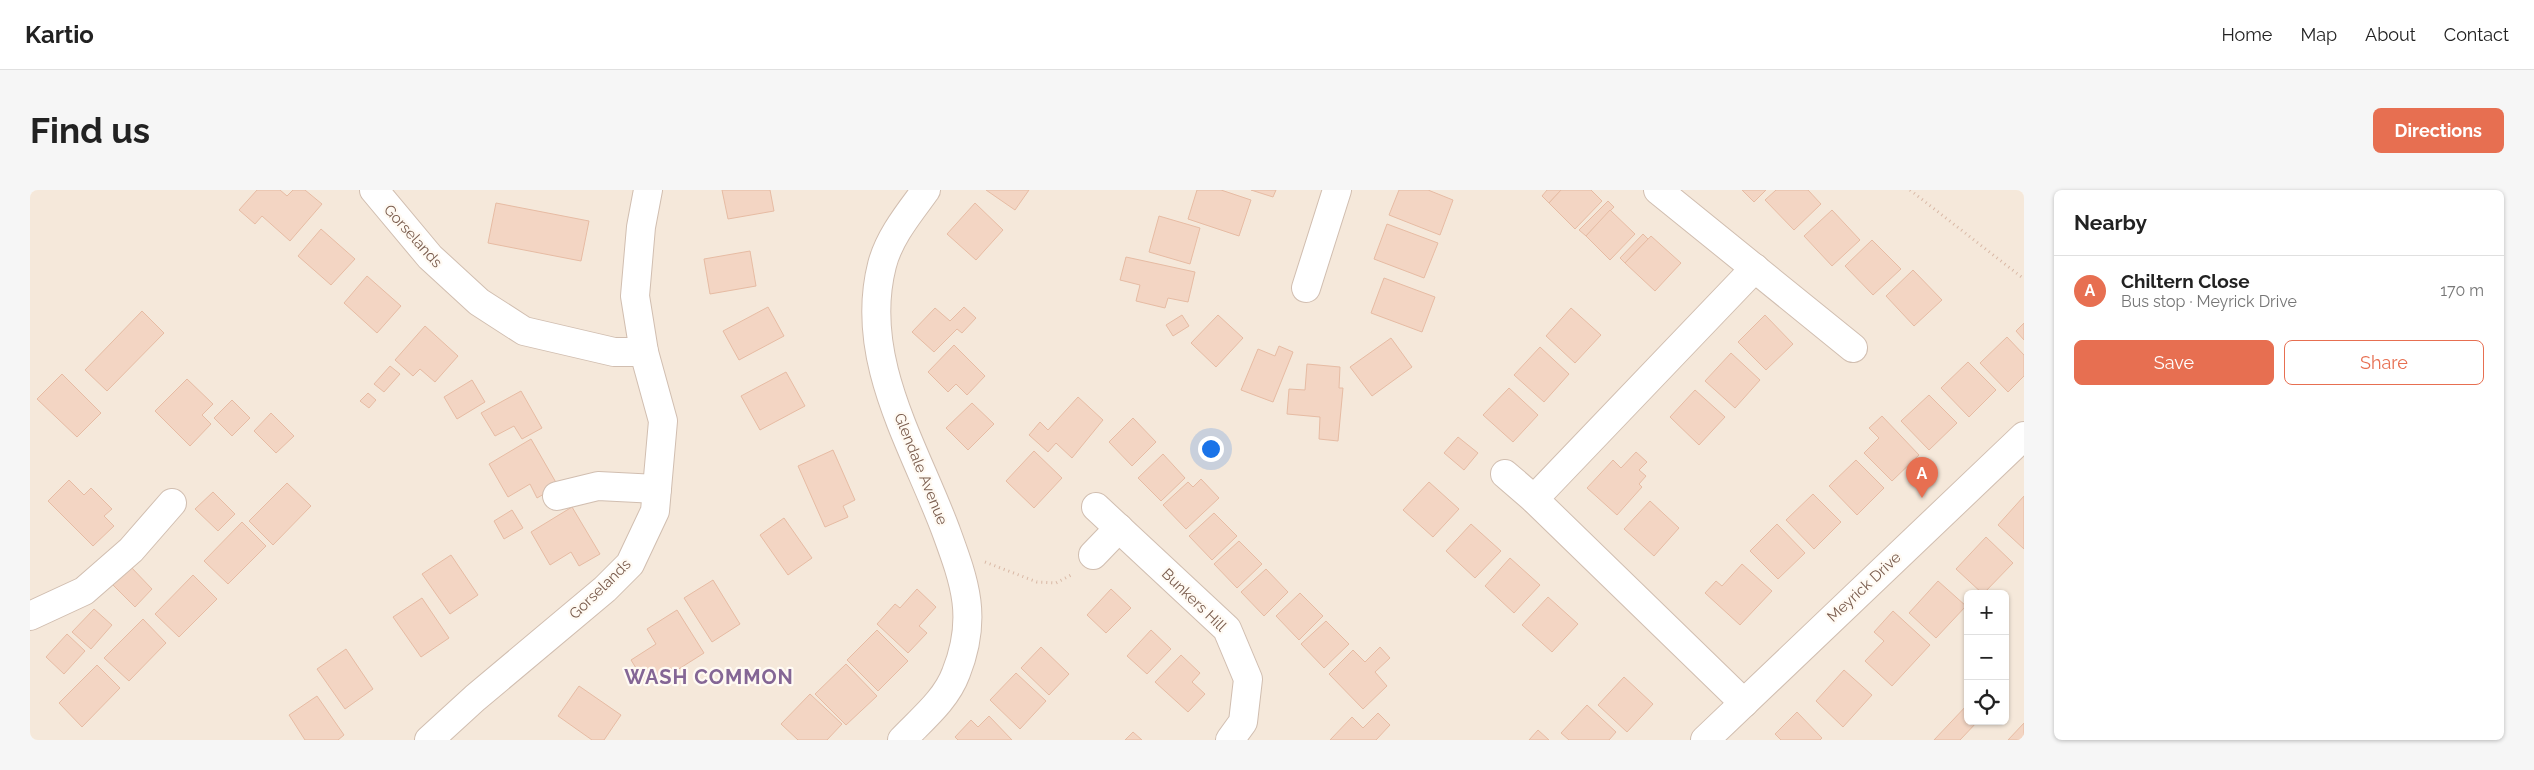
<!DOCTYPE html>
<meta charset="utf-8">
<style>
body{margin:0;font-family:Raleway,sans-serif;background:#f6f6f6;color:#222}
.controls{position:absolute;right:15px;bottom:15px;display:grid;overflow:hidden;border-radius:8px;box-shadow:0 1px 4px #0004}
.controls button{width:45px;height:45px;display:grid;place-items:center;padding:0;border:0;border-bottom:1px solid #e0e0e0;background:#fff;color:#222;font:25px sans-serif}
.you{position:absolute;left:1180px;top:258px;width:18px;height:18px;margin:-12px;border:4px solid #fff;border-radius:50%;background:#1a73e8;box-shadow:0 0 0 8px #1a73e833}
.badge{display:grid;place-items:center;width:32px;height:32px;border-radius:50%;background:#e76f51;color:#fff;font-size:16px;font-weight:700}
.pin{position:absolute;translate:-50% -41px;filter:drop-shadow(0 1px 2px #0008)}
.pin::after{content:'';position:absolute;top:26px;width:18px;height:15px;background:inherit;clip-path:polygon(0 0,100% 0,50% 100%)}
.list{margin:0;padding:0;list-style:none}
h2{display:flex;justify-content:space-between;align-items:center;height:65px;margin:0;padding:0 20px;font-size:21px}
h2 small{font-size:16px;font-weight:400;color:#767676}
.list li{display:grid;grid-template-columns:32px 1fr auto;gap:15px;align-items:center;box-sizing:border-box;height:70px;padding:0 20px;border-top:1px solid #e0e0e0}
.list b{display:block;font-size:19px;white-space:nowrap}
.list p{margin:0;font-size:16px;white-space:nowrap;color:#767676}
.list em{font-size:16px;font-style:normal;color:#767676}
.actions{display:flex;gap:10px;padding:15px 20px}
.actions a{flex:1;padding:11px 0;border:1px solid #e76f51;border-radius:8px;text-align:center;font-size:18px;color:#e76f51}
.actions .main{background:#e76f51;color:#fff}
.icon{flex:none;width:28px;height:28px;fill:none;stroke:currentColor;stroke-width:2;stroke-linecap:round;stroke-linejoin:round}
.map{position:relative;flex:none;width:1994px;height:550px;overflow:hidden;border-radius:8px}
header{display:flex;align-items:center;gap:30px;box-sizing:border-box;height:70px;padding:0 25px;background:#fff;border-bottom:1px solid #e0e0e0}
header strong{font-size:24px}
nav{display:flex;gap:28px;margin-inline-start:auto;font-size:18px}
.intro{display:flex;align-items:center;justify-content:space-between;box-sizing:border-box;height:120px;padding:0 30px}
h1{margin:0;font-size:35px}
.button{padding:12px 22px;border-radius:8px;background:#e76f51;color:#fff;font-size:18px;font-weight:700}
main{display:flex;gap:30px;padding:0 30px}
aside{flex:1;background:#fff;border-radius:8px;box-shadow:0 1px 4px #0004}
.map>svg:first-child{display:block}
</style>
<header>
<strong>Kartio</strong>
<nav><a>Home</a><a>Map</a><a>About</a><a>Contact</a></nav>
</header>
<div class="intro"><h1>Find us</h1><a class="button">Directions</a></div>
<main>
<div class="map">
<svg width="1994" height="550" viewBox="0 0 1994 550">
<rect width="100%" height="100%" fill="#fdf6ec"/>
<path fill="#f5e8da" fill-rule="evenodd" d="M0,0H1994V550H0ZM1938,404H1975V531H1938Z"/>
<g fill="#f3d5c3" stroke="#e6bba3">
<polygon points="227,0 250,0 257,6 263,0 275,0 292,14 260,51 232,26 225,34 209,20"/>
<polygon points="692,0 740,0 744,21 698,29"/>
<polygon points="956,0 999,0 985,20"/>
<polygon points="1167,0 1191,0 1221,10 1209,46 1158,29"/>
<polygon points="1221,0 1246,0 1243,7"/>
<polygon points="1369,0 1398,0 1423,10 1410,45 1359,25"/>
<polygon points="1517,0 1531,0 1519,13 1512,6"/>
<polygon points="1531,0 1561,0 1572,11 1545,39 1519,13"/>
<polygon points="1712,0 1736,0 1724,12"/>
<polygon points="1746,0 1778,0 1791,14 1764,40 1735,10"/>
<polygon points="1578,11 1584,17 1556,46 1549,40"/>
<polygon points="466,13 559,31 551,71 458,53"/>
<polygon points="945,13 973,40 946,70 917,44"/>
<polygon points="1580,20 1605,44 1580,70 1556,46"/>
<polygon points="1802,20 1830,50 1802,76 1774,46"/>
<polygon points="1129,26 1170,38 1160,74 1119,62"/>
<polygon points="1357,34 1408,53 1394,88 1344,69"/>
<polygon points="291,39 325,69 301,95 268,66"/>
<polygon points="1613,44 1618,49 1595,73 1590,68"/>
<polygon points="1621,46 1651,73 1625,101 1595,73"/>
<polygon points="1842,50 1871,79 1843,105 1815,76"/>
<polygon points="720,61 726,96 680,104 674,69"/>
<polygon points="1096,67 1165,82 1158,112 1138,108 1135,118 1106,111 1110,95 1090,90"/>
<polygon points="1883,80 1912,110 1884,136 1856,106"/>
<polygon points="337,86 371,116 347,143 314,113"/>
<polygon points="1354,88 1405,107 1392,142 1341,123"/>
<polygon points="738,117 754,146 709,170 693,141"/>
<polygon points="934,117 946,128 932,143 927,139 904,162 882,142 905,118 920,131"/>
<polygon points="1541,118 1571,145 1545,173 1516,146"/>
<polygon points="112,121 134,143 77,201 55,180"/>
<polygon points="1152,125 1159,136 1143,146 1136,135"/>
<polygon points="1188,125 1213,148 1186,177 1161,153"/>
<polygon points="1735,125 1763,154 1736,180 1708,152"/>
<polygon points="1994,133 1994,150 1986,141"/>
<polygon points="395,136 428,166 405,192 390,179 383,186 365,170"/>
<polygon points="1977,147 1994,165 1994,186 1978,202 1950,173"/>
<polygon points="1361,148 1382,177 1342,206 1320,177"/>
<polygon points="924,155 955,186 937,205 926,194 918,202 898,182"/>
<polygon points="1249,156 1263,162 1243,212 1211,200 1228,159 1245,166"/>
<polygon points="1510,157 1539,184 1514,212 1484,185"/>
<polygon points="1701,163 1730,190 1705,218 1675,191"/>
<polygon points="1938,172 1966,200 1939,227 1911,198"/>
<polygon points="1277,174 1310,177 1309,198 1313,198 1308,251 1289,249 1290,227 1257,224 1259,199 1275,200"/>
<polygon points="360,176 370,184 354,202 344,194"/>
<polygon points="756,182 775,216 730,240 711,206"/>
<polygon points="32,184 71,223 47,247 7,209"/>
<polygon points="157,189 183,214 172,225 181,234 160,256 125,221"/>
<polygon points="442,190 455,212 427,229 414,207"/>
<polygon points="1479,198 1508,225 1483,252 1453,225"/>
<polygon points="1665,200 1695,227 1669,255 1640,227"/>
<polygon points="491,201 512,238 492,249 484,236 465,246 451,223"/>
<polygon points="338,203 346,210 339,218 330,211"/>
<polygon points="1899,205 1927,233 1899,260 1871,231"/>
<polygon points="1048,207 1073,230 1042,268 1026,253 1018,262 999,245 1010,232 1018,240"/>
<polygon points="202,210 220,228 202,246 184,228"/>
<polygon points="942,213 964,234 938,260 916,238"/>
<polygon points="241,223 264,246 246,263 224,241"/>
<polygon points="1852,226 1889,265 1862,291 1834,263 1849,248 1839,238"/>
<polygon points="1103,228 1126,252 1102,276 1079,252"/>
<polygon points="1428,247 1448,263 1434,280 1414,263"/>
<polygon points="501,249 528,296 507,308 500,294 478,307 459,274"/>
<polygon points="803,260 825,310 813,316 818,327 795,337 768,276"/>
<polygon points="1004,261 1032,288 1004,318 976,291"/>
<polygon points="1606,262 1617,272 1609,280 1616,286 1609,294 1612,297 1587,325 1557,298 1583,270 1591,278"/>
<polygon points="1133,264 1155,288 1131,311 1108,288"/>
<polygon points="1826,270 1854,298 1827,325 1799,296"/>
<polygon points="1171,289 1189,308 1156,339 1133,315 1158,292 1163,297"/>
<polygon points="39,290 54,305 61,298 82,319 74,326 84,336 63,356 18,311"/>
<polygon points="1399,292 1429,319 1403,347 1373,320"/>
<polygon points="257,293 281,316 243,355 219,331"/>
<polygon points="183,302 205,324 188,341 165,319"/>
<polygon points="1783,304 1811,332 1784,359 1756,330"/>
<polygon points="1994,306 1994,359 1968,335"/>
<polygon points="1620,311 1649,338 1624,366 1594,339"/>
<polygon points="542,317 570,364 549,376 541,362 520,375 501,342"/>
<polygon points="482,320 493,338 474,349 464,331"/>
<polygon points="1184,323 1207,346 1182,370 1159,346"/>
<polygon points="754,328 782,368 758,385 730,345"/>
<polygon points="212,332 236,356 198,394 174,371"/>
<polygon points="1441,334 1471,361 1445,388 1416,361"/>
<polygon points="1747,334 1775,363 1748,389 1720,361"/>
<polygon points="1956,347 1983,373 1953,404 1926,379"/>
<polygon points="1209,351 1232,374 1207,398 1184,374"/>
<polygon points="421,365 448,405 420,424 392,384"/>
<polygon points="1480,368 1510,395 1484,423 1455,396"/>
<polygon points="1712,374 1742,401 1710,435 1675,403 1686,391 1692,396"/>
<polygon points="100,376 122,399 105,417 82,394"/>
<polygon points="1236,379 1258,402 1234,426 1211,402"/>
<polygon points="163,385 187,409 149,447 125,424"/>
<polygon points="683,390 710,434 682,452 654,408"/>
<polygon points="1908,391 1936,416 1906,448 1879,423"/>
<polygon points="887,399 906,417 889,436 897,443 878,463 847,434 865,414 870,418"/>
<polygon points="1081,399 1101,418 1076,443 1057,425"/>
<polygon points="1270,403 1293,426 1269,450 1246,426"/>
<polygon points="1518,407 1548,434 1522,462 1492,435"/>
<polygon points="392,408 419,448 391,467 363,427"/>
<polygon points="64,419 82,435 61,459 42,442"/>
<polygon points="647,420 674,463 644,482 641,478 616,494 601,470 626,454 617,439"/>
<polygon points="1863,421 1900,455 1862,496 1835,471 1854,451 1844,442"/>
<polygon points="113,429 136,453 99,491 74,468"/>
<polygon points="1296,431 1319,454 1294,478 1271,454"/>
<polygon points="847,440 878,471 848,501 817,470"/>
<polygon points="1121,440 1141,459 1117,484 1097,466"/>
<polygon points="37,444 55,461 34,484 16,467"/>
<polygon points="1011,457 1039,484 1019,505 991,478"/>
<polygon points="1350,457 1360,468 1345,482 1357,496 1333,519 1299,484 1323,460 1335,472"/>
<polygon points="316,459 343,499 315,519 287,479"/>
<polygon points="1151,465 1170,483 1162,492 1175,504 1158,522 1125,492"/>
<polygon points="816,474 847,506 816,535 785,504"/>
<polygon points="67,475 90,498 52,537 29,513"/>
<polygon points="1814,480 1842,505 1813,537 1786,511"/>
<polygon points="986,483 1016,511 990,539 960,510"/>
<polygon points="1594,487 1623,514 1597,542 1568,515"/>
<polygon points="549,496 591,525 574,550 562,550 528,526"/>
<polygon points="780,504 812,534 797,550 768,550 751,534"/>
<polygon points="287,506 314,545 308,550 275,550 259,525"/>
<polygon points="1938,514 1938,531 1948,531 1930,550 1904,550"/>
<polygon points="1557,515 1586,542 1579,550 1539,550 1531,543"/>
<polygon points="1767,522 1792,548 1790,550 1751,550 1745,544"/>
<polygon points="1348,523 1360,535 1346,550 1300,550 1322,527 1333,538"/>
<polygon points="959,526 982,550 928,550 925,547 941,530 948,537"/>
<polygon points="1994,533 1994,550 1978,550"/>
<polygon points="1508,540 1519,550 1499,550"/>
<polygon points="1103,542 1112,550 1095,550"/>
</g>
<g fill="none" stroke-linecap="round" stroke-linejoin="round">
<defs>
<g id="minor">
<polyline points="344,0 400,67 449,112 494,141 584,162 614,162"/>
<polyline points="1628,0 1823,158"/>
<polyline points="1276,98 1307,0"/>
<polyline points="1475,284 1504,309 1714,513"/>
<polyline points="527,306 568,296 627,299"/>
<polyline points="1504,309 1725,78"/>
<polyline points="1066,317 1197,439 1218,489 1213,532 1200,550"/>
<polyline points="1063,365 1089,338"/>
<polyline points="0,426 54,401 101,360 142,313"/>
<polyline points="399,550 445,508 575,399 600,374 625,321 633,231 614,162 605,106 611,37 618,0"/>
<path d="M872,550C892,529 916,510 926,483C948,428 935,393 916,341C884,255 828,169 852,75C859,47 880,22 896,0"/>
<polyline points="1675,550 1994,246"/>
</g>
</defs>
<use href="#minor" stroke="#d1beb0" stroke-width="30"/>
<g stroke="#d9b8a5" stroke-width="3" stroke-dasharray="1 4" stroke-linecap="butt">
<polyline points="1880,0 1994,89"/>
<polyline points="955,372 1007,392 1026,393 1043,384"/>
</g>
<use href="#minor" stroke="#fff" stroke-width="28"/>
</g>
<g text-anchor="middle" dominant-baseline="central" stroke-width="4.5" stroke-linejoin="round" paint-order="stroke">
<g font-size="15" fill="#7a5c4d" stroke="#fffaf3">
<text transform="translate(383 46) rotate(48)">Gorselands</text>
<text transform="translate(891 279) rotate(68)">Glendale Avenue</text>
<text transform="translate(1834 397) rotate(-43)">Meyrick Drive</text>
<text transform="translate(570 399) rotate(-44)">Gorselands</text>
<text transform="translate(1164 410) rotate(44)">Bunkers Hill</text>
</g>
<g font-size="20" font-weight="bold" letter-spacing="1" fill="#846695" stroke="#fffaf3">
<text x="679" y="487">WASH COMMON</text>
</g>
</g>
</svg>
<div class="controls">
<button>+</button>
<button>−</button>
<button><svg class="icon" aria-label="locate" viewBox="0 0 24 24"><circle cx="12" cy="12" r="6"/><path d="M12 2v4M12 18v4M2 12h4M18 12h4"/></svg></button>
</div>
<div class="you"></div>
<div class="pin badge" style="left:1892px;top:308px">A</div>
</div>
<aside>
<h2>Nearby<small></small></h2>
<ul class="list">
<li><span class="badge">A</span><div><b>Chiltern Close</b><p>Bus stop · Meyrick Drive</p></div><em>170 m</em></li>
</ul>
<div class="actions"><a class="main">Save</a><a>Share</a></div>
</aside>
</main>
